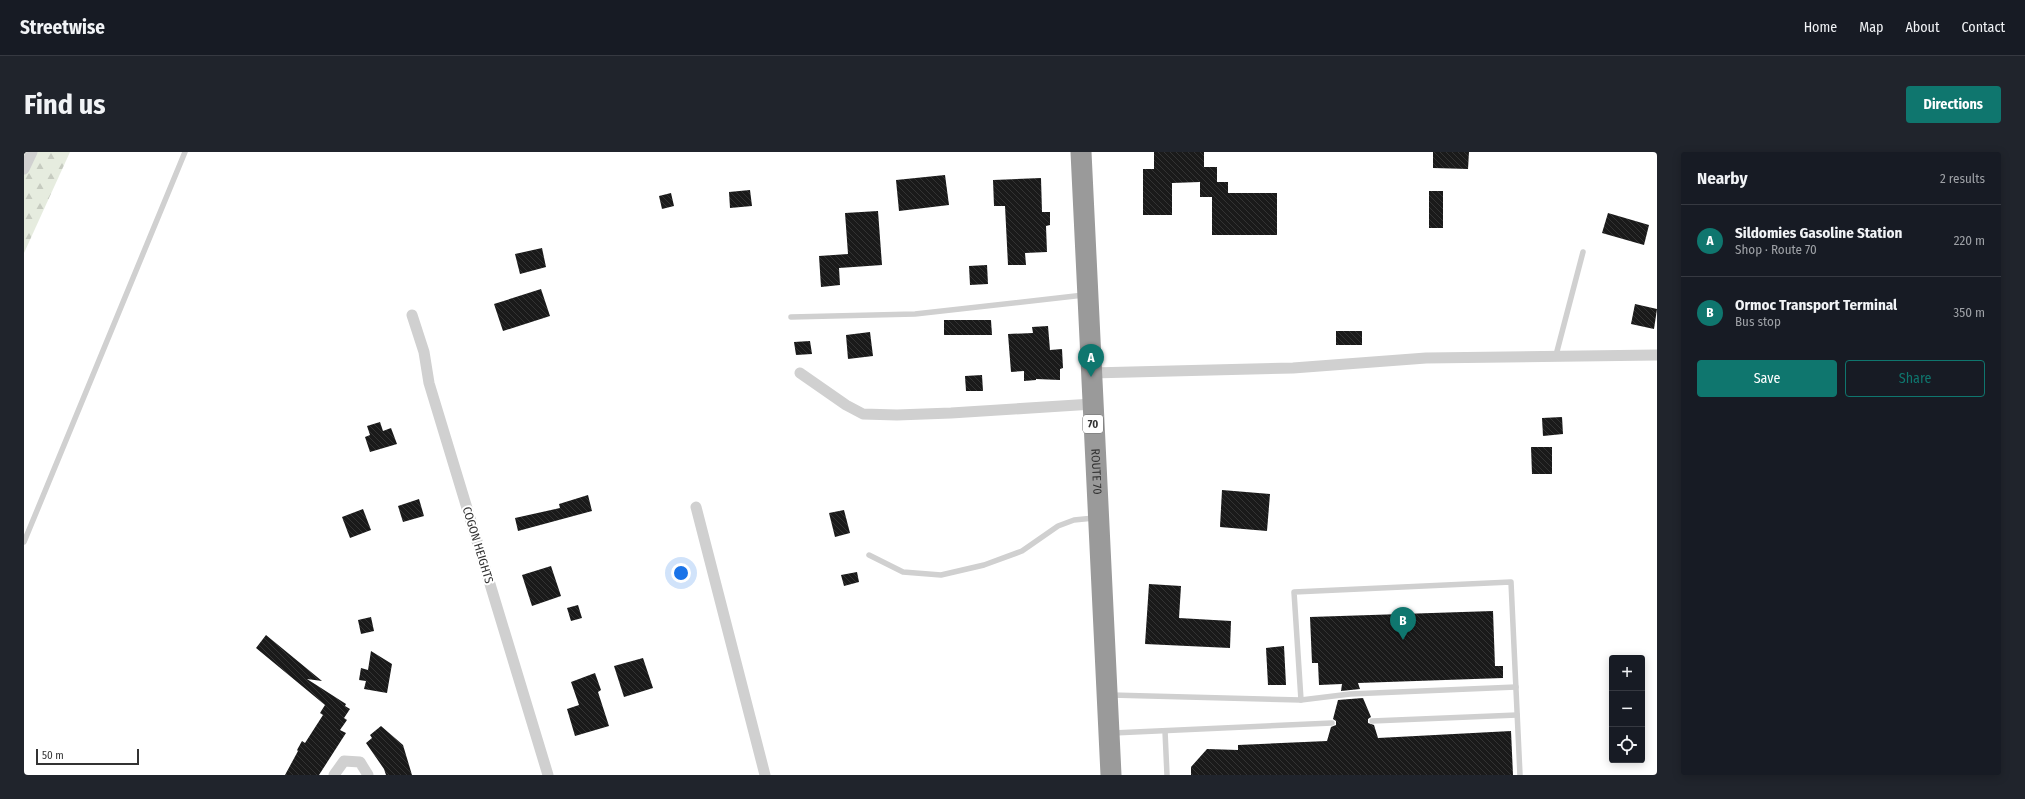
<!DOCTYPE html>
<meta charset="utf-8">
<style>
body{margin:0;font-family:"Fira Sans Condensed",sans-serif;background:#20242c;color:#f1f3f6}
.controls{position:absolute;right:12px;bottom:12px;display:grid;overflow:hidden;border-radius:4px;box-shadow:0 2px 10px #0003}
.controls button{width:36px;height:36px;display:grid;place-items:center;padding:0;border:0;border-bottom:1px solid #363941;background:#171b24;color:#f1f3f6;font:20px sans-serif}
.scale{position:absolute;left:12px;bottom:10px;width:103px;box-sizing:border-box;padding-left:4px;border:2px solid #333;border-top:0;font-size:11px;line-height:14px;white-space:nowrap;color:#333;-webkit-text-stroke:3px #fff;paint-order:stroke}
.you{position:absolute;left:657px;top:421px;width:14px;height:14px;margin:-10px;border:3px solid #fff;border-radius:50%;background:#1a73e8;box-shadow:0 0 0 6px #1a73e833}
.badge{display:grid;place-items:center;width:26px;height:26px;border-radius:50%;background:#0f766e;color:#fff;font-size:13px;font-weight:700}
.pin{position:absolute;translate:-50% -33px;filter:drop-shadow(0 1px 2px #0008)}
.pin::after{content:'';position:absolute;top:21px;width:14px;height:12px;background:inherit;clip-path:polygon(0 0,100% 0,50% 100%)}
.list{margin:0;padding:0;list-style:none}
h2{display:flex;justify-content:space-between;align-items:center;height:52px;margin:0;padding:0 16px;font-size:17px}
h2 small{font-size:13px;font-weight:400;color:#9ea1a6}
.list li{display:grid;grid-template-columns:26px 1fr auto;gap:12px;align-items:center;box-sizing:border-box;height:72px;padding:0 16px;border-top:1px solid #363941}
.list b{display:block;font-size:15px;white-space:nowrap}
.list p{margin:0;font-size:13px;white-space:nowrap;color:#9ea1a6}
.list em{font-size:13px;font-style:normal;color:#9ea1a6}
.actions{display:flex;gap:8px;padding:12px 16px}
.actions a{flex:1;padding:9px 0;border:1px solid #0f766e;border-radius:4px;text-align:center;font-size:14px;color:#0f766e}
.actions .main{background:#0f766e;color:#fff}
.icon{flex:none;width:22px;height:22px;fill:none;stroke:currentColor;stroke-width:2;stroke-linecap:round;stroke-linejoin:round}
.map{position:relative;flex:none;width:1633px;height:623px;overflow:hidden;border-radius:4px}
header{display:flex;align-items:center;gap:24px;box-sizing:border-box;height:56px;padding:0 20px;background:#171b24;border-bottom:1px solid #363941}
header strong{font-size:19px}
nav{display:flex;gap:22px;margin-inline-start:auto;font-size:14px}
.intro{display:flex;align-items:center;justify-content:space-between;box-sizing:border-box;height:96px;padding:0 24px}
h1{margin:0;font-size:28px}
.button{padding:10px 18px;border-radius:4px;background:#0f766e;color:#fff;font-size:14px;font-weight:700}
main{display:flex;gap:24px;padding:0 24px}
aside{flex:1;background:#171b24;border-radius:4px;box-shadow:0 2px 10px #0003}
.map>svg:first-child{display:block}
</style>
<header>
<strong>Streetwise</strong>
<nav><a>Home</a><a>Map</a><a>About</a><a>Contact</a></nav>
</header>
<div class="intro"><h1>Find us</h1><a class="button">Directions</a></div>
<main>
<div class="map">
<svg width="1633" height="623" viewBox="0 0 1633 623">
<defs>
<pattern id="forest-firs" width="22" height="20" patternUnits="userSpaceOnUse"><rect width="22" height="20" fill="#e6ecdf"/><path d="M5 1l3.5 6h-7zM16 11l3.5 6h-7z" fill="#c6cbc0"/></pattern>
<pattern id="building-back-hatch" width="6" height="6" patternUnits="userSpaceOnUse"><rect width="6" height="6" fill="#1a1a1a"/><path d="M-1 5l2 2M0 0l6 6M5-1l2 2" fill="none" stroke="#333"/></pattern>
</defs>
<rect width="100%" height="100%" fill="#fff"/>
<polygon fill="url(#forest-firs)" points="0,0 46,0 0,101"/>
<g fill="url(#building-back-hatch)">
<polygon points="1130,0 1180,0 1180,15 1193,15 1193,30 1204,30 1204,41 1253,41 1253,83 1188,83 1188,45 1176,45 1176,30 1148,31 1148,63 1119,63 1119,17 1130,17"/>
<polygon points="1409,0 1445,0 1444,17 1409,16"/>
<polygon points="921,23 925,53 875,59 872,28"/>
<polygon points="1017,26 1018,60 1026,60 1026,73 1022,74 1023,100 1001,101 1002,113 984,113 981,54 970,54 969,28"/>
<polygon points="726,38 728,54 706,56 705,40"/>
<rect x="1405" y="39" width="14" height="37"/>
<polygon points="647,41 650,54 638,57 635,44"/>
<polygon points="854,59 858,113 815,116 816,133 797,135 795,104 824,102 821,61"/>
<polygon points="1584,61 1625,73 1620,93 1578,81"/>
<polygon points="518,96 522,115 496,122 491,102"/>
<polygon points="963,113 964,132 946,133 945,114"/>
<polygon points="517,137 526,164 479,179 470,152"/>
<polygon points="1611,152 1633,157 1630,177 1607,172"/>
<polygon points="920,168 967,168 968,183 920,183"/>
<polygon points="1024,174 1026,198 1038,197 1039,216 1036,217 1036,228 1012,227 1012,228 1000,229 1000,219 987,220 984,182 1009,181 1008,175"/>
<rect x="1312" y="179" width="26" height="14"/>
<polygon points="846,180 849,204 824,207 822,183"/>
<polygon points="786,189 788,202 772,203 770,190"/>
<polygon points="958,223 959,239 942,239 941,224"/>
<polygon points="1538,265 1539,282 1519,284 1518,266"/>
<polygon points="356,270 359,279 367,276 373,292 346,300 341,285 346,283 343,274"/>
<polygon points="1507,295 1528,295 1528,322 1508,322"/>
<polygon points="1198,338 1246,342 1243,379 1196,375"/>
<polygon points="564,343 568,359 494,379 491,366 536,356 535,352"/>
<polygon points="395,347 400,364 379,370 374,354"/>
<polygon points="339,357 347,378 326,386 318,365"/>
<polygon points="820,358 826,381 811,385 805,361"/>
<polygon points="527,414 537,444 508,454 498,423"/>
<polygon points="833,420 835,430 820,434 817,423"/>
<polygon points="1125,432 1157,434 1155,466 1207,469 1206,496 1121,492"/>
<polygon points="554,453 558,466 547,469 543,456"/>
<polygon points="1469,459 1471,514 1479,514 1479,526 1334,531 1336,537 1317,539 1318,532 1295,533 1294,511 1288,511 1286,465"/>
<polygon points="347,465 350,479 337,482 334,468"/>
<polygon points="242,483 298,529 283,527 322,552 321,554 326,557 320,566 323,568 316,578 322,581 295,623 261,623 274,599 273,598 278,589 281,591 299,563 296,561 301,553 232,496"/>
<polygon points="1260,494 1262,533 1244,533 1242,496"/>
<polygon points="347,499 368,512 363,541 340,537 342,529 335,528 337,516 344,518"/>
<polygon points="619,506 629,536 600,545 590,514"/>
<polygon points="571,521 577,538 574,540 585,574 551,584 543,557 555,553 547,530"/>
<polygon points="1339,546 1347,565 1344,567 1344,571 1350,573 1354,586 1487,579 1489,623 1167,623 1167,615 1183,597 1214,598 1214,593 1303,589 1307,575 1312,573 1312,569 1309,567 1314,548"/>
<polygon points="357,574 379,593 388,623 362,623 360,617 342,591 348,586 346,583"/>
</g>
<g fill="none" stroke-linecap="round" stroke-linejoin="round">
<g stroke="#d0d0d0" stroke-width="5.5">
<polyline points="767,165 891,162 1060,143"/>
<polyline points="1532,203 1559,100"/>
<polyline points="0,390 161,0"/>
<polyline points="845,403 879,420 917,423 960,413 998,399 1034,374 1050,368 1070,366"/>
<polyline points="1087,543 1277,548 1326,542 1492,535"/>
<polyline points="1277,548 1270,440 1487,430 1496,623"/>
<polyline points="1348,569 1493,563"/>
<polyline points="1141,579 1143,623"/>
<polyline points="1089,581 1308,571"/>
</g>
<g stroke="#d0d0d0" stroke-width="11">
<polyline points="0,17 8,0"/>
<polyline points="388,163 400,200 405,231 524,623"/>
<polyline points="776,221 822,253 839,262 873,263 927,261 1069,252"/>
<polyline points="1067,221 1269,216 1402,206 1633,203"/>
<polyline points="672,355 741,623"/>
<polyline points="310,623 320,609 336,610 344,623"/>
</g>
<path stroke="#9a9a9a" stroke-width="21" id="s1" d="M1057,0L1087,623"/>
</g>
<g text-anchor="middle" dominant-baseline="central" stroke-width="4" stroke-linejoin="round" paint-order="stroke">
<rect fill="#fff" stroke="#707070" stroke-width="1" x="1059" y="263" width="20" height="18" rx="3"/>
<g font-size="11" font-weight="bold" fill="#333">
<text x="1069" y="272">70</text>
</g>
<g font-size="12" fill="#333" stroke="#fff">
<text stroke="none"><textPath href="#s1" startOffset="320">ROUTE 70</textPath></text>
<text transform="translate(454 393) rotate(73)">COGON HEIGHTS</text>
</g>
</g>
</svg>
<div class="controls">
<button>+</button>
<button>−</button>
<button><svg class="icon" aria-label="locate" viewBox="0 0 24 24"><circle cx="12" cy="12" r="6"/><path d="M12 2v4M12 18v4M2 12h4M18 12h4"/></svg></button>
</div>
<div class="scale">50 m</div>
<div class="you"></div>
<div class="pin badge" style="left:1067px;top:225px">A</div>
<div class="pin badge" style="left:1379px;top:488px">B</div>
</div>
<aside>
<h2>Nearby<small>2 results</small></h2>
<ul class="list">
<li><span class="badge">A</span><div><b>Sildomies Gasoline Station</b><p>Shop · Route 70</p></div><em>220 m</em></li>
<li><span class="badge">B</span><div><b>Ormoc Transport Terminal</b><p>Bus stop</p></div><em>350 m</em></li>
</ul>
<div class="actions"><a class="main">Save</a><a>Share</a></div>
</aside>
</main>
